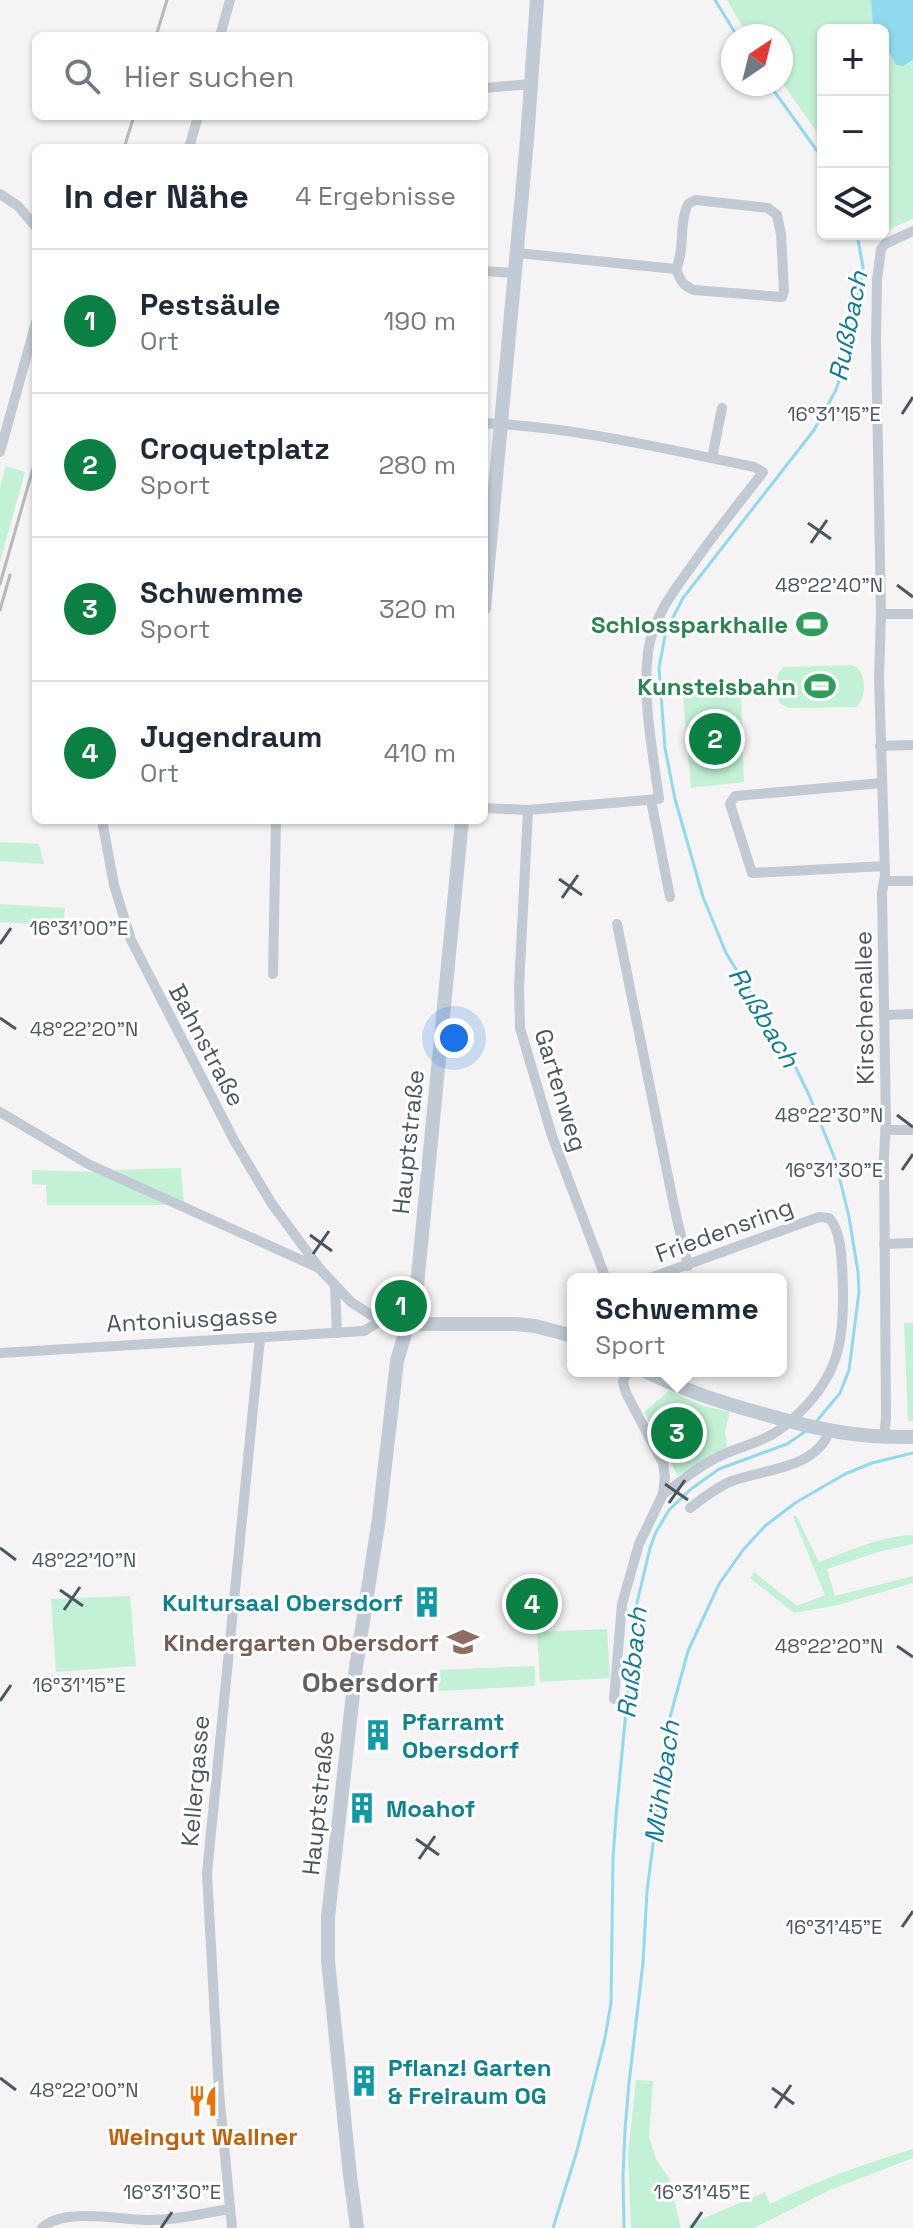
<!DOCTYPE html>
<html lang="de">
<meta charset="utf-8">
<style>
body{margin:0;font-family:"Space Grotesk",sans-serif;background:#f6f6f7;color:#1f2937}
.controls{position:absolute;right:24px;top:24px;display:grid;overflow:hidden;border-radius:12px;box-shadow:0 2px 6px #0004}
.controls button{width:72px;height:72px;display:grid;place-items:center;padding:0;border:0;border-bottom:2px solid #e0e1e3;background:#fff;color:#1f2937;font:40px sans-serif}
.compass{position:absolute;left:721px;top:24px;width:72px;height:72px;border-radius:50%;background:#fff;box-shadow:0 2px 6px #0004;rotate:35deg}
.you{position:absolute;left:454px;top:1038px;width:28px;height:28px;margin:-20px;border:6px solid #fff;border-radius:50%;background:#1a73e8;box-shadow:0 0 0 12px #1a73e833}
.badge{display:grid;place-items:center;width:52px;height:52px;border-radius:50%;background:#0b8043;color:#fff;font-size:26px;font-weight:700}
.pin{position:absolute;translate:-50% -50%;border:4px solid #fff;box-shadow:0 2px 8px #0006}
.popup{position:absolute;left:567px;top:1273px;width:220px;height:104px;box-sizing:border-box;display:grid;place-content:center;border-radius:12px;background:#fff;filter:drop-shadow(0 2px 6px #0005);font-size:26px;white-space:nowrap;color:#747a83}
.popup b{font-size:30px;color:#1f2937}
.popup::after{content:'';position:absolute;left:50%;top:100%;margin-left:-16px;border:16px solid transparent;border-top-color:#fff}
.list{margin:0;padding:0;list-style:none}
h2{display:flex;justify-content:space-between;align-items:center;height:104px;margin:0;padding:0 32px;font-size:34px}
h2 small{font-size:26px;font-weight:400;color:#747a83}
.list li{display:grid;grid-template-columns:52px 1fr auto;gap:24px;align-items:center;box-sizing:border-box;height:144px;padding:0 32px;border-top:2px solid #e0e1e3}
.list b{display:block;font-size:30px;white-space:nowrap}
.list p{margin:0;font-size:26px;white-space:nowrap;color:#747a83}
.list em{font-size:26px;font-style:normal;color:#747a83}
.icon{flex:none;width:44px;height:44px;fill:none;stroke:currentColor;stroke-width:2;stroke-linecap:round;stroke-linejoin:round}
.map{position:relative;flex:none;width:913px;height:2228px;overflow:hidden}
.search{position:absolute;background:#fff;box-shadow:0 2px 6px #0004;left:32px;top:32px;width:456px;height:88px;display:flex;align-items:center;gap:20px;box-sizing:border-box;padding:0 28px;border-radius:12px;color:#747a83;font-size:30px}
.panel{position:absolute;background:#fff;box-shadow:0 2px 6px #0004;left:32px;top:144px;width:456px;height:680px;border-radius:12px}
.map>svg:first-child{display:block}
</style>
<div class="map">
<svg width="913" height="2228" viewBox="0 0 913 2228">
<rect width="100%" height="100%" fill="#f5f3f3"/>
<g fill="#c3f1d5">
<polygon points="727,0 913,0 913,219 883,232 883,30 823,30 823,141 781,81 781,36 748,36"/>
<polygon points="6,466 25,472 0,562 0,487"/>
<path d="M852,665C867,670 867,696 857,707L789,708L779,703L777,676L783,667Z"/>
<polygon points="741,695 744,782 691,788 683,696"/>
<polygon points="0,842 39,844 44,864 0,861"/>
<polygon points="0,904 65,908 63,926 0,922"/>
<polygon points="181,1168 184,1204 113,1170"/>
<polygon points="32,1170 95,1172 168,1205 47,1205 46,1185 32,1184"/>
<polygon points="904,1323 913,1323 913,1421 908,1421"/>
<polygon points="669,1391 704,1406 730,1412 725,1431 727,1447 678,1476 644,1412"/>
<path d="M796,1515L819,1562C850,1551 880,1536 913,1535V1544L878,1552L827,1569L835,1596L913,1576V1583L838,1605L794,1613L750,1578L754,1572L797,1606L825,1595L793,1517Z"/>
<polygon points="130,1596 136,1666 56,1672 51,1599"/>
<polygon points="607,1629 610,1678 540,1682 537,1632"/>
<polygon points="535,1666 535,1686 439,1691 438,1670"/>
<polygon points="636,2080 653,2081 649,2137 656,2159 669,2178 681,2228 631,2228 628,2155"/>
<path d="M913,2149V2158L830,2190L754,2228H689L688,2225L765,2192L770,2204C816,2181 863,2164 913,2149Z"/>
</g>
<polygon fill="#90daee" points="871,0 913,0 913,60 903,66 896,65 883,42 883,30 876,30 873,25"/>
<g fill="none" stroke-linecap="round" stroke-linejoin="round">
<g stroke="#90daee" stroke-width="3">
<polyline points="715,0 737,36"/>
<polyline points="769,84 823,159"/>
<polyline points="815,1423 840,1393 849,1370 859,1292 858,1272 849,1217 835,1159 809,1095 793,1062 726,953 703,897 675,799 665,748 659,668 666,631 683,598 814,430 836,390 850,345 863,267 857,234"/>
<polyline points="553,2228 577,2151 605,2038 611,2003 613,1858 616,1816 636,1607 650,1548 656,1532 669,1510 691,1489 719,1469 787,1444 806,1431"/>
<polyline points="624,2228 623,2177 625,2130 629,2083 643,1963 647,1891 669,1721 688,1651 719,1584 743,1550 765,1526 795,1503 845,1474 872,1463 913,1453"/>
</g>
<g stroke="#c1cad2" stroke-width="10">
<polyline points="220,36 230,0"/>
<polyline points="484,88 531,84"/>
<polyline points="189,148 198,116"/>
<polyline points="0,194 18,206 36,227"/>
<path d="M517,253L676,269C680,280 683,286 694,290L782,297L784,291L781,234L777,215L768,208L696,200C690,203 688,202 686,209C679,228 685,250 676,269"/>
<polyline points="484,271 515,273"/>
<path d="M484,423C575,427 665,449 754,467L763,472C741,501 717,530 696,560C675,589 653,616 648,652C642,698 653,753 659,799L528,810L484,808"/>
<polyline points="0,452 36,322"/>
<polyline points="712,458 722,408"/>
<polyline points="881,614 913,614"/>
<polyline points="880,746 913,745"/>
<polyline points="882,783 735,796 730,804 752,873 885,866"/>
<polyline points="651,800 670,897"/>
<polyline points="528,810 519,987 520,1028 552,1136 606,1279"/>
<polyline points="102,820 114,885 131,940 235,1142 272,1204 320,1269 351,1302 371,1315 407,1324"/>
<polyline points="885,881 913,881"/>
<polyline points="617,924 674,1206 688,1266"/>
<polyline points="273,974 276,820"/>
<polyline points="884,1015 913,1014"/>
<polyline points="0,1112 88,1164 319,1268"/>
<polyline points="885,1130 913,1130"/>
<polyline points="884,1244 913,1243"/>
<path d="M647,1279L819,1217L829,1218C843,1232 842,1269 843,1289C844,1341 838,1375 800,1412C791,1421 782,1429 771,1435C753,1445 732,1449 714,1459C696,1468 680,1483 663,1494"/>
<polyline points="335,1286 337,1333"/>
<polyline points="0,1353 364,1331 383,1319"/>
<polyline points="884,1438 886,1417 884,1156 886,1122 882,893 885,875 879,677 881,614 876,341 877,280 881,249 885,244 913,231"/>
<path d="M690,1508C703,1498 717,1487 732,1481C764,1469 815,1469 829,1432"/>
<polyline points="614,1699 622,1604 639,1544 663,1494 665,1477 663,1463 626,1393 623,1382 627,1371"/>
<path d="M42,2228C63,2207 120,2220 147,2220C174,2221 203,2213 230,2209"/>
<polyline points="232,2228 219,2093 207,1873 260,1338"/>
</g>
<g stroke="#c1cbd6" stroke-width="14">
<polyline points="484,608 527,140 537,0"/>
<polyline points="407,1324 515,1324 535,1326 573,1336"/>
<path d="M645,1371C685,1391 723,1403 767,1415C820,1430 857,1438 913,1437"/>
<polyline points="357,2228 350,2175 328,1961 328,1917 356,1667 379,1518 397,1361 413,1306 417,1286 462,820"/>
</g>
<g stroke="#b5b8bd" stroke-width="3">
<polyline points="156,36 167,0"/>
<polyline points="124,148 134,116"/>
<polyline points="0,584 36,458"/>
<polyline points="0,610 10,575"/>
</g>
</g>
<path fill="none" stroke="#4a5661" stroke-width="3" d="M902,414L913,397M808,523L831,539M811,543L827,520M897,585L913,597M559,879L582,895M562,898L578,875M0,944L11,928M0,1018L16,1029M897,1115L913,1127M902,1170L913,1154M310,1235L332,1251M313,1254L329,1231M665,1484L688,1500M669,1503L685,1480M0,1548L16,1560M60,1590L83,1606M64,1610L80,1587M897,1646L913,1657M0,1701L11,1685M416,1839L439,1855M419,1859L435,1836M902,1927L913,1911M0,2078L16,2090M772,2088L794,2104M775,2108L791,2085M161,2228L172,2212M691,2228L702,2212"/>
<defs>
<symbol id="stadium-bare" viewBox="-9 -9 18 18"><path d="M0-5a6.5 5 0 1 0 0 10a6.5 5 0 1 0 0-10ZM-3.5-1.8h7v3.6h-7Z" fill="#2e9e5b" stroke="#fff" stroke-width="2.5" paint-order="stroke"/></symbol>
<symbol id="building-bare" viewBox="-9 -9 18 18"><path d="M-4-6H4V6H1V3H-1V6H-4ZM-2.5-4.3h1.7v1.8h-1.7ZM.8-4.3h1.7v1.8H.8ZM-2.5-1h1.7V.8h-1.7ZM.8-1h1.7V.8H.8Z" fill="#0f9aa8" stroke="#fff" stroke-width="2.5" paint-order="stroke"/></symbol>
<symbol id="school-bare" viewBox="-9 -9 18 18"><path d="M0-5L7-2L0 1L-7-2ZM-4 1L0 2.5L4 1V4Q0 6-4 4Z" fill="#8d6e63" stroke="#fff" stroke-width="2.5" paint-order="stroke"/></symbol>
<symbol id="restaurant-bare" viewBox="-9 -9 18 18"><path d="M-5-6h1v4h1v-4h1v4h1v-4h1v5L-1.5 .5V6h-2V.5L-5-1ZM5-6V6H3V1.5H1.5Q1.5-4 5-6Z" fill="#e8710a" stroke="#fff" stroke-width="2.5" paint-order="stroke"/></symbol>
</defs>
<g fill-rule="evenodd">
<use href="#stadium-bare" x="790" y="602" width="44" height="44"/>
<use href="#stadium-bare" x="798" y="664" width="44" height="44"/>
<use href="#building-bare" x="405" y="1580" width="44" height="44"/>
<use href="#school-bare" x="441" y="1620" width="44" height="44"/>
<use href="#building-bare" x="356" y="1713" width="44" height="44"/>
<use href="#building-bare" x="340" y="1786" width="44" height="44"/>
<use href="#building-bare" x="342" y="2059" width="44" height="44"/>
<use href="#restaurant-bare" x="181" y="2079" width="44" height="44"/>
</g>
<g text-anchor="middle" dominant-baseline="central" stroke-width="6" stroke-linejoin="round" paint-order="stroke">
<g font-size="24" font-weight="bold" fill="#27864d" stroke="#fff" text-anchor="end">
<text x="788" y="624">Schlossparkhalle</text>
<text x="796" y="686">Kunsteisbahn</text>
</g>
<g font-size="24" fill="#4a5661" stroke="#fff">
<text transform="translate(864 1008) rotate(-91)">Kirschenallee</text>
<text transform="translate(207 1045) rotate(62)">Bahnstraße</text>
<text transform="translate(561 1090) rotate(73)">Gartenweg</text>
<text transform="translate(408 1142) rotate(-84)">Hauptstraße</text>
<text transform="translate(724 1230) rotate(-20)">Friedensring</text>
<text transform="translate(192 1319) rotate(-3)">Antoniusgasse</text>
<text transform="translate(195 1781) rotate(-85)">Kellergasse</text>
<text transform="translate(318 1803) rotate(-84)">Hauptstraße</text>
</g>
<g font-size="24" font-weight="bold" fill="#0d838f" stroke="#fff" text-anchor="start">
<text x="403" y="1602" text-anchor="end">Kultursaal Obersdorf</text>
<text x="402" y="1721">Pfarramt<tspan x="402" dy="28">Obersdorf</tspan></text>
<text x="386" y="1808">Moahof</text>
<text x="388" y="2067">Pflanz! Garten<tspan x="388" dy="28">&amp; Freiraum OG</tspan></text>
</g>
<g font-size="24" font-weight="bold" fill="#785e54" stroke="#fff" text-anchor="end">
<text x="439" y="1642">Kindergarten Obersdorf</text>
</g>
<g font-size="24" font-weight="bold" fill="#c56008" stroke="#fff">
<text x="203" y="2136">Weingut Wallner</text>
</g>
<g font-size="26" font-style="italic" fill="#0c7c9b" stroke="#fff">
<text transform="translate(848 326) rotate(-79)">Rußbach</text>
<text transform="translate(764 1017) rotate(59)">Rußbach</text>
<text transform="translate(632 1663) rotate(-84)">Rußbach</text>
<text transform="translate(662 1782) rotate(-82)">Mühlbach</text>
</g>
<g font-size="28" font-weight="bold" fill="#5f6368" stroke="#fff">
<text x="370" y="1682">Obersdorf</text>
</g>
</g>
<g font-size="20" text-anchor="middle" fill="#4a5661" stroke="#fff" stroke-width="6" stroke-linejoin="round" paint-order="stroke">
<text x="834" y="421">16°31'15"E</text>
<text x="829" y="592">48°22'40"N</text>
<text x="79" y="935">16°31'00"E</text>
<text x="84" y="1036">48°22'20"N</text>
<text x="829" y="1122">48°22'30"N</text>
<text x="834" y="1177">16°31'30"E</text>
<text x="84" y="1567">48°22'10"N</text>
<text x="829" y="1653">48°22'20"N</text>
<text x="79" y="1692">16°31'15"E</text>
<text x="834" y="1934">16°31'45"E</text>
<text x="84" y="2097">48°22'00"N</text>
<text x="172" y="2199">16°31'30"E</text>
<text x="702" y="2199">16°31'45"E</text>
</g>
</svg>
<div class="controls">
<button>+</button>
<button>−</button>
<button><svg class="icon" aria-label="layers" viewBox="0 0 24 24"><path d="M12 4l9 5-9 5-9-5zM3 14l9 5 9-5"/></svg></button>
</div>
<svg class="compass" viewBox="-18 -18 36 36"><path d="M0-13l5 13h-10z" fill="#e53935"/><path d="M0 13l5-13h-10z" fill="#747a83"/></svg>
<div class="you"></div>
<div class="pin badge" style="left:401px;top:1306px">1</div>
<div class="pin badge" style="left:715px;top:739px">2</div>
<div class="pin badge" style="left:677px;top:1433px">3</div>
<div class="popup"><b>Schwemme</b>Sport</div>
<div class="pin badge" style="left:532px;top:1604px">4</div>
<div class="search"><svg class="icon" aria-label="search" viewBox="0 0 24 24"><circle cx="10" cy="10" r="6"/><path d="M15 15l6 6"/></svg>Hier suchen</div>
<section class="panel">
<h2>In der Nähe<small>4 Ergebnisse</small></h2>
<ul class="list">
<li><span class="badge">1</span><div><b>Pestsäule</b><p>Ort</p></div><em>190 m</em></li>
<li><span class="badge">2</span><div><b>Croquetplatz</b><p>Sport</p></div><em>280 m</em></li>
<li><span class="badge">3</span><div><b>Schwemme</b><p>Sport</p></div><em>320 m</em></li>
<li><span class="badge">4</span><div><b>Jugendraum</b><p>Ort</p></div><em>410 m</em></li>
</ul>
</section>
</div>
